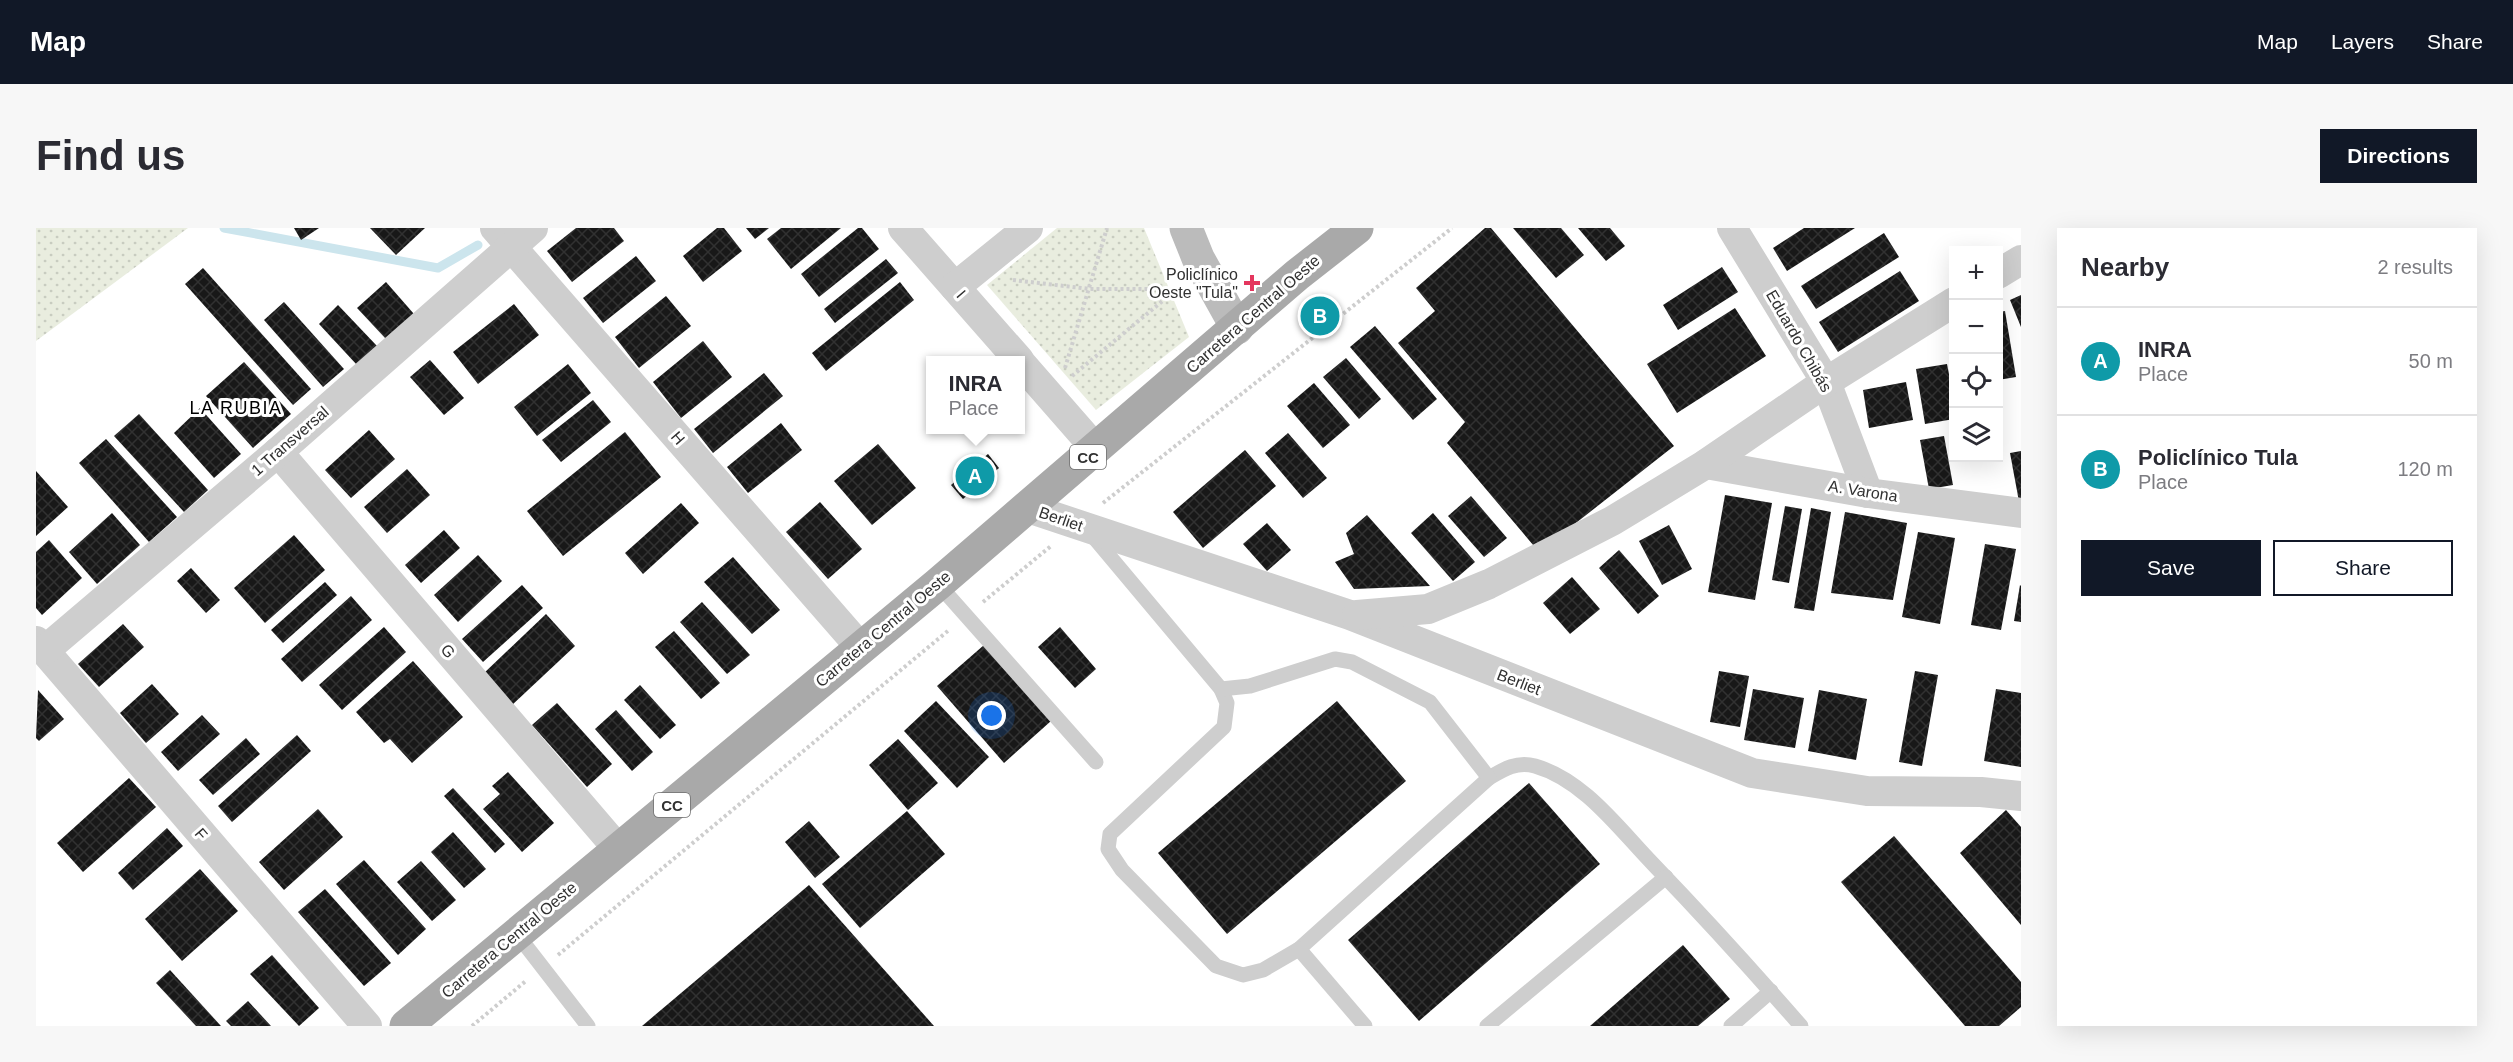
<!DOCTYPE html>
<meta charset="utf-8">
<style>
body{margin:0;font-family:Arial,sans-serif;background:#f7f7f7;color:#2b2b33}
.controls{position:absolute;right:18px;top:18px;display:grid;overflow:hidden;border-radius:0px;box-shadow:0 6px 24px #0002}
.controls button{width:54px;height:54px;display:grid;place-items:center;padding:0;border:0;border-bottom:2px solid #e1e1e2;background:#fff;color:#2b2b33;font:30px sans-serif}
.you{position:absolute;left:956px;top:488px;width:21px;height:21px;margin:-15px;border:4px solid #fff;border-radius:50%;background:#1a73e8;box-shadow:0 0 0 9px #1a73e833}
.badge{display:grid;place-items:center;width:39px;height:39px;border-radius:50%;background:#111827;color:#fff;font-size:20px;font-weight:700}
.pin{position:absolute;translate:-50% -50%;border:3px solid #fff;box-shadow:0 2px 6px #0006}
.popup{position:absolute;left:890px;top:128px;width:99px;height:78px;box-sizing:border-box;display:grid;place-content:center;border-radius:0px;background:#fff;filter:drop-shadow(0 2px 4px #0005);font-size:20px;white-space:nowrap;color:#7c7c81}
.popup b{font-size:22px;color:#2b2b33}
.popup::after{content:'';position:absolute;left:50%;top:100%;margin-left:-12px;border:12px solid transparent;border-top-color:#fff}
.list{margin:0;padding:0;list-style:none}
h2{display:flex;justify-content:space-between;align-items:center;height:78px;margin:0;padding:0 24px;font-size:26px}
h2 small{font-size:20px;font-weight:400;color:#7c7c81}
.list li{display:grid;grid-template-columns:39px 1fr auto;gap:18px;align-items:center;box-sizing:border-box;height:108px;padding:0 24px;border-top:2px solid #e1e1e2}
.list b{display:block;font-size:22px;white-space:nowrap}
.list p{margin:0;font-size:20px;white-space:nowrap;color:#7c7c81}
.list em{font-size:20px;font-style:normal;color:#7c7c81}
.actions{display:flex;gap:12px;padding:18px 24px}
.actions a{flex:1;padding:14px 0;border:2px solid #111827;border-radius:0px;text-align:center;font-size:21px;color:#111827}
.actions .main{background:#111827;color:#fff}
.icon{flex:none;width:33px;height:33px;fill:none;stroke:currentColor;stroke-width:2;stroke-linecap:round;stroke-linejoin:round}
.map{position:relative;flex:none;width:1985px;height:798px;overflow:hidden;border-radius:0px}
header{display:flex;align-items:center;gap:36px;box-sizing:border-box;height:84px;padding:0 30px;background:#111827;color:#fff}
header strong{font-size:28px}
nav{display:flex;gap:33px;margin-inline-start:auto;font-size:21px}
.intro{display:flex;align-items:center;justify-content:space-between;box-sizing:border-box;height:144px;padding:0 36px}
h1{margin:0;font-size:42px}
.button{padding:15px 27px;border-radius:0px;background:#111827;color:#fff;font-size:21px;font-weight:700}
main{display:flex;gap:36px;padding:0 36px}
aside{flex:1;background:#fff;border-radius:0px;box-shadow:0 6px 24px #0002}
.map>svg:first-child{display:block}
</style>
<header>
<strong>Map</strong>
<nav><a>Map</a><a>Layers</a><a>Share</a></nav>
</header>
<div class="intro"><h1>Find us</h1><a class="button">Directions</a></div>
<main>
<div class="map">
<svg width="1985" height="798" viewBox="0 0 1985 798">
<defs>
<pattern id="green-dots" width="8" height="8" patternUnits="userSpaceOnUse" patternTransform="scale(1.5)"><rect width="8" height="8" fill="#e9eddf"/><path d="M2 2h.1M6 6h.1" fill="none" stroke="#c8ccc0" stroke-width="1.8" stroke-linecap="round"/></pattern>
<pattern id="building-cross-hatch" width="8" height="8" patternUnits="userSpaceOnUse" patternTransform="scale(1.5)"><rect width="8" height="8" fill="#181818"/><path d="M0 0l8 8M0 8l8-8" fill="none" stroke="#313131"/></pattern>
</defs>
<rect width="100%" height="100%" fill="#fff"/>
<g fill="url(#green-dots)">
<polygon points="0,0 152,0 0,113"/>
<polygon points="1021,0 1108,0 1153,109 1060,182 951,57"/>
</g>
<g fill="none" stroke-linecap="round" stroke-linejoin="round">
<polyline stroke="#cce5ed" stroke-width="9" points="188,0 402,40 442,17"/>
</g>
<g fill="url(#building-cross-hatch)">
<polygon points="258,0 283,0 265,12"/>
<polygon points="334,0 389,0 360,27"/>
<polygon points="540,0 578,0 588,13 536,54 511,23"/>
<polygon points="681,0 688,0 706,23 667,54 647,28"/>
<polygon points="710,0 733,0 719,11"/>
<polygon points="745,0 805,0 755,41 731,11"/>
<polygon points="822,0 826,0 843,21 783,69 765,46"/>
<polygon points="1449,0 1455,0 1638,218 1503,324 1411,215 1429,194 1362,115 1399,83 1380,60"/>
<polygon points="1477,0 1525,0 1548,27 1520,50"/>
<polygon points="1542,0 1574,0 1589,18 1570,33"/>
<polygon points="1768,0 1819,0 1751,43 1737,20"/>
<polygon points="1848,5 1863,29 1780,81 1765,58"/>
<polygon points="600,28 620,53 567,95 547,70"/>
<polygon points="850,31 862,45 799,95 788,81"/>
<polygon points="1686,39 1702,64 1642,102 1627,77"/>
<polygon points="167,40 275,161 257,177 149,56"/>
<polygon points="1864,43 1883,73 1802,124 1783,94"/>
<polygon points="350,54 378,86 350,111 321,80"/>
<polygon points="864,54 878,72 790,143 776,125"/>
<polygon points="1985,67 1985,99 1974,72"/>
<polygon points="630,68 655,98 603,140 579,109"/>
<polygon points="1289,70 1302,86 1279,106 1265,90"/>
<polygon points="248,74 308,141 287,159 228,92"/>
<polygon points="478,76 503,107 442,156 417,124"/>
<polygon points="302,77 341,118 321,137 283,96"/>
<polygon points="1699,80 1730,128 1641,185 1611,136"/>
<polygon points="1969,83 1980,149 1962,152 1962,84"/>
<polygon points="1339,98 1401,171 1377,192 1314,119"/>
<polygon points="667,113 696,149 645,190 617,154"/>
<polygon points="1310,130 1345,171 1323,191 1287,149"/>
<polygon points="394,132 428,170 408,187 374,149"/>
<polygon points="208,134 255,186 217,220 170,168"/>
<polygon points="532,136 555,165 501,208 478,179"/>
<polygon points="1911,136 1918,172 1918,191 1889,196 1880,141"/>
<polygon points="728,145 747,168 677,225 658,201"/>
<polygon points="1870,154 1877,192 1833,200 1827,162"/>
<polygon points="1278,155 1314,197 1287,220 1251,178"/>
<polygon points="557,172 575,194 525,234 506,212"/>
<polygon points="164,180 205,226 178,250 138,205"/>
<polygon points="103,186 172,262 148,284 78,208"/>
<polygon points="745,195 766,222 712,265 691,239"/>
<polygon points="333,202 359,231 315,270 289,242"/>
<polygon points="589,204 625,249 527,328 491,283"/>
<polygon points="1252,205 1291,250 1267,270 1229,225"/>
<polygon points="1908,208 1917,257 1893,261 1884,212"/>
<polygon points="70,211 141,289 113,314 43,235"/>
<polygon points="842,216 880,260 836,297 798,253"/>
<polygon points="1209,222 1240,258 1167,320 1137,284"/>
<polygon points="1985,223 1985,279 1984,279 1974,225"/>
<polygon points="952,226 963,240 927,271 915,257"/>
<polygon points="371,241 394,267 351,305 328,279"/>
<polygon points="0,243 32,279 0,308"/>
<polygon points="1689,267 1736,275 1719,372 1672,364"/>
<polygon points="1435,268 1471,310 1448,329 1412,288"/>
<polygon points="784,274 826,321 792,351 750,304"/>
<polygon points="645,275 663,295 607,346 589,325"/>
<polygon points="1749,278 1766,281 1753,355 1736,352"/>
<polygon points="1775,280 1795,284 1778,383 1758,380"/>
<polygon points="1809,284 1871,295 1857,372 1795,365"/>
<polygon points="76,285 104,317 61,356 33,324"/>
<polygon points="1397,285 1439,334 1417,353 1375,305"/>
<polygon points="1331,287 1394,358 1318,361 1299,334 1318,326 1310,305"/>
<polygon points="1231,295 1255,322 1231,343 1207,316"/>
<polygon points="1633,297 1656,341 1626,357 1603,313"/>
<polygon points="408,302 424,320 385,355 369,337"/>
<polygon points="1882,304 1919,310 1904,396 1866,389"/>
<polygon points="258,307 289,342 229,395 198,360"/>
<polygon points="13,312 46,350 6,387 0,380 0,324"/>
<polygon points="1949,316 1980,321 1965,402 1935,397"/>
<polygon points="1583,322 1623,368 1602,386 1563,340"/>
<polygon points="442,327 466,353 422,394 398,367"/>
<polygon points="697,329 744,382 716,406 668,354"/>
<polygon points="155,340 184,372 170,385 141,353"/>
<polygon points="1536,349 1564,381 1534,406 1507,375"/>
<polygon points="289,354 301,367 247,415 235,402"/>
<polygon points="486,357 507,380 447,434 426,411"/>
<polygon points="1984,357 1985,358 1985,394 1978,393"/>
<polygon points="315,368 336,392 266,454 245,431"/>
<polygon points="666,374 714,427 691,446 644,394"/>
<polygon points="510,386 539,418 475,478 446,447"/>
<polygon points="87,396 108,419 63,459 42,436"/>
<polygon points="348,399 370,424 306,482 283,457"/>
<polygon points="1024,399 1060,441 1039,460 1002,419"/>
<polygon points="638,403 684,455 665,471 619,419"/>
<polygon points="948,417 1015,493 968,535 901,458"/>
<polygon points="377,433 427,489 376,535 354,511 348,515 320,484"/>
<polygon points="1683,443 1713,448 1704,499 1674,494"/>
<polygon points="1879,443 1902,447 1886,538 1863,534"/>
<polygon points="116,456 143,486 110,515 84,485"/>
<polygon points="604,457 640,497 624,511 588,472"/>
<polygon points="1717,461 1768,470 1759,520 1708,512"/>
<polygon points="1960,461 1985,465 1985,539 1948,533"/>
<polygon points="2,462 28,491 3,513 0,510"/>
<polygon points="1783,462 1831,471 1820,532 1772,523"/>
<polygon points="900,473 953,529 921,560 868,503"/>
<polygon points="1301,473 1370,553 1191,706 1122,625"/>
<polygon points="521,475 576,536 551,559 496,497"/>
<polygon points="580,482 617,524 596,543 559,501"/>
<polygon points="166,487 184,506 142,543 125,524"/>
<polygon points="261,507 275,523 196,594 182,578"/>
<polygon points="210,510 224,526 177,567 163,552"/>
<polygon points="862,511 902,555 872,582 833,537"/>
<polygon points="472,544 518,595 486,624 447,581 464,566 456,558"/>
<polygon points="93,550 120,579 47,644 21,615"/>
<polygon points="1493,555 1564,636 1383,793 1312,712"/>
<polygon points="417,560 469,616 459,625 408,568"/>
<polygon points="282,581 307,609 248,662 223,634"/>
<polygon points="1970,582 1985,599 1985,697 1924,625"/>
<polygon points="871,583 909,626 824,700 786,656"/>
<polygon points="773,593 804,629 779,650 749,614"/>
<polygon points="131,600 147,618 97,662 82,645"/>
<polygon points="417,604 450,641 428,660 395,624"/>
<polygon points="1858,608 1985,754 1985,779 1963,798 1929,798 1805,654"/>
<polygon points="328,632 390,701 362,727 300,656"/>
<polygon points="385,633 420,672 396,693 361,654"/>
<polygon points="164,641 202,683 146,733 109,691"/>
<polygon points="773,657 898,798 606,798"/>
<polygon points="289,661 355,735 328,758 262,684"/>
<polygon points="1647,717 1694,771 1662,798 1554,798"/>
<polygon points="236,727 283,780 263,798 214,746"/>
<polygon points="134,742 185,798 160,798 120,755"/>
<polygon points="212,773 235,798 195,798 190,793"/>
</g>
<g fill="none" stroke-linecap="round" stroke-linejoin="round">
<g stroke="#cecece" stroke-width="4" stroke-dasharray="3 3" stroke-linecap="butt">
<polyline points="977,52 1054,61 1141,61"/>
<polyline points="1029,140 1071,0"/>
<polyline points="1036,148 1141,61"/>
<polyline points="1067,275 1416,0"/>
<polyline points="947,374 1015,318"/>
<polyline points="522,727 913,402"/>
<polyline points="436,798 491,752"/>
</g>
<g stroke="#cecece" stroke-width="15">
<path d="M1055,306L1185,461L1191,475L1188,499L1074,606L1072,621L1086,642L1180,738L1207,747L1227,742L1263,721L1453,550C1468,541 1481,533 1499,538C1548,552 1583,601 1617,636C1668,689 1717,743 1765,798"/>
<polyline points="902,356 1060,534"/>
<polyline points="1185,461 1214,458 1299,431 1316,434 1394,474 1453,550"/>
<polyline points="480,705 552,798"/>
<polyline points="1263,721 1329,798"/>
<polyline points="1451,798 1630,649"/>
<polyline points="1695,798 1735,763"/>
</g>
<g stroke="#cecece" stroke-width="30">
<polyline points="459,0 825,420"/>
<polyline points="867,0 983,132"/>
<polyline points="1696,0 1790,154 1832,265"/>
<polyline points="1962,46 1985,32"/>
<polyline points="919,59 992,0"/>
<polyline points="984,134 1060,221"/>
<polyline points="242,224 583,622"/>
<polyline points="1670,236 1832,265 1985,285"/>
<polyline points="992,280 1314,387 1716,545 1831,563 1945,564 1985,568"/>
<polyline points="1321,387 1392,381 1453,356 1576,293 1670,236 1790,154 1918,74"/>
<polyline points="0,413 331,798"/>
<polyline points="8,423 242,224 497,0"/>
</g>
<polyline stroke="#bbb" stroke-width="33" points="1150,0 1162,30 1201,100"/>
<polyline stroke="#a9a9a9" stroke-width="33" points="370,798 902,356 1261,47 1321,0"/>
</g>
<path fill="#e4365e" stroke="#fff" stroke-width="2" d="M1213 46h6v6h6v6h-6v6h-6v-6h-6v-6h6z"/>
<g text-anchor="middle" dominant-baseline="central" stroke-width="6" stroke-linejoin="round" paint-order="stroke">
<g fill="#fff" stroke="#6f6f6f" stroke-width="1.5">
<rect x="1034" y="217" width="36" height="24" rx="4.5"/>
<rect x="618" y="565" width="36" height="24" rx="4.5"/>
</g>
<g font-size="15" font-weight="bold" fill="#313131">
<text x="1052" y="229">CC</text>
<text x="636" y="577">CC</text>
</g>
<g font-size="16" fill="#313131" stroke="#fff" text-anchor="end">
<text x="1202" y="46">Policlínico<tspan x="1202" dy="18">Oeste "Tula"</tspan></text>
</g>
<g font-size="16" fill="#313131" stroke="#fff">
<text transform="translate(925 66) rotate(49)">I</text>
<text transform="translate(1217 86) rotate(-41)">Carretera Central Oeste</text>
<text transform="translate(1763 113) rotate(60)">Eduardo Chibás</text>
<text transform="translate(642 210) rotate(49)">H</text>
<text transform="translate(254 213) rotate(-41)">1 Transversal</text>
<text transform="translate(1827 263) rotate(9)">A. Varona</text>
<text transform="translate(1025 291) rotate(19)">Berliet</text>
<text transform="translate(847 401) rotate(-40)">Carretera Central Oeste</text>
<text transform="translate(412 423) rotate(49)">G</text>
<text transform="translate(1483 454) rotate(21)">Berliet</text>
<text transform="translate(165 606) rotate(49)">F</text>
<text transform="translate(473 712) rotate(-40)">Carretera Central Oeste</text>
</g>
<g font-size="18" letter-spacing="1.5" fill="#000" stroke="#fff">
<text x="200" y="180">LA RUBIA</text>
</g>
</g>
</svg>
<div class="controls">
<button>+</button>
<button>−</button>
<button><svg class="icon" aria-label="locate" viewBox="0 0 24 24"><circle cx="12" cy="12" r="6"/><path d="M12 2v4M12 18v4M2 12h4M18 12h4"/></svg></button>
<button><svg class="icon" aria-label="layers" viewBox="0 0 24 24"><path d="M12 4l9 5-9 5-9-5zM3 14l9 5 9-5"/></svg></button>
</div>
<div class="you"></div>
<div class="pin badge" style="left:939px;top:248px;background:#0f9aa8">A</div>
<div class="popup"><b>INRA</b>Place</div>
<div class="pin badge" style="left:1284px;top:88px;background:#0f9aa8">B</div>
</div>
<aside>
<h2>Nearby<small>2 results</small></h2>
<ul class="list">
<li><span class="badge" style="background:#0f9aa8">A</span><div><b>INRA</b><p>Place</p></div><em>50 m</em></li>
<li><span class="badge" style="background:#0f9aa8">B</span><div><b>Policlínico Tula</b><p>Place</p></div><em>120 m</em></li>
</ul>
<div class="actions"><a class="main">Save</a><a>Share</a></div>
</aside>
</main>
